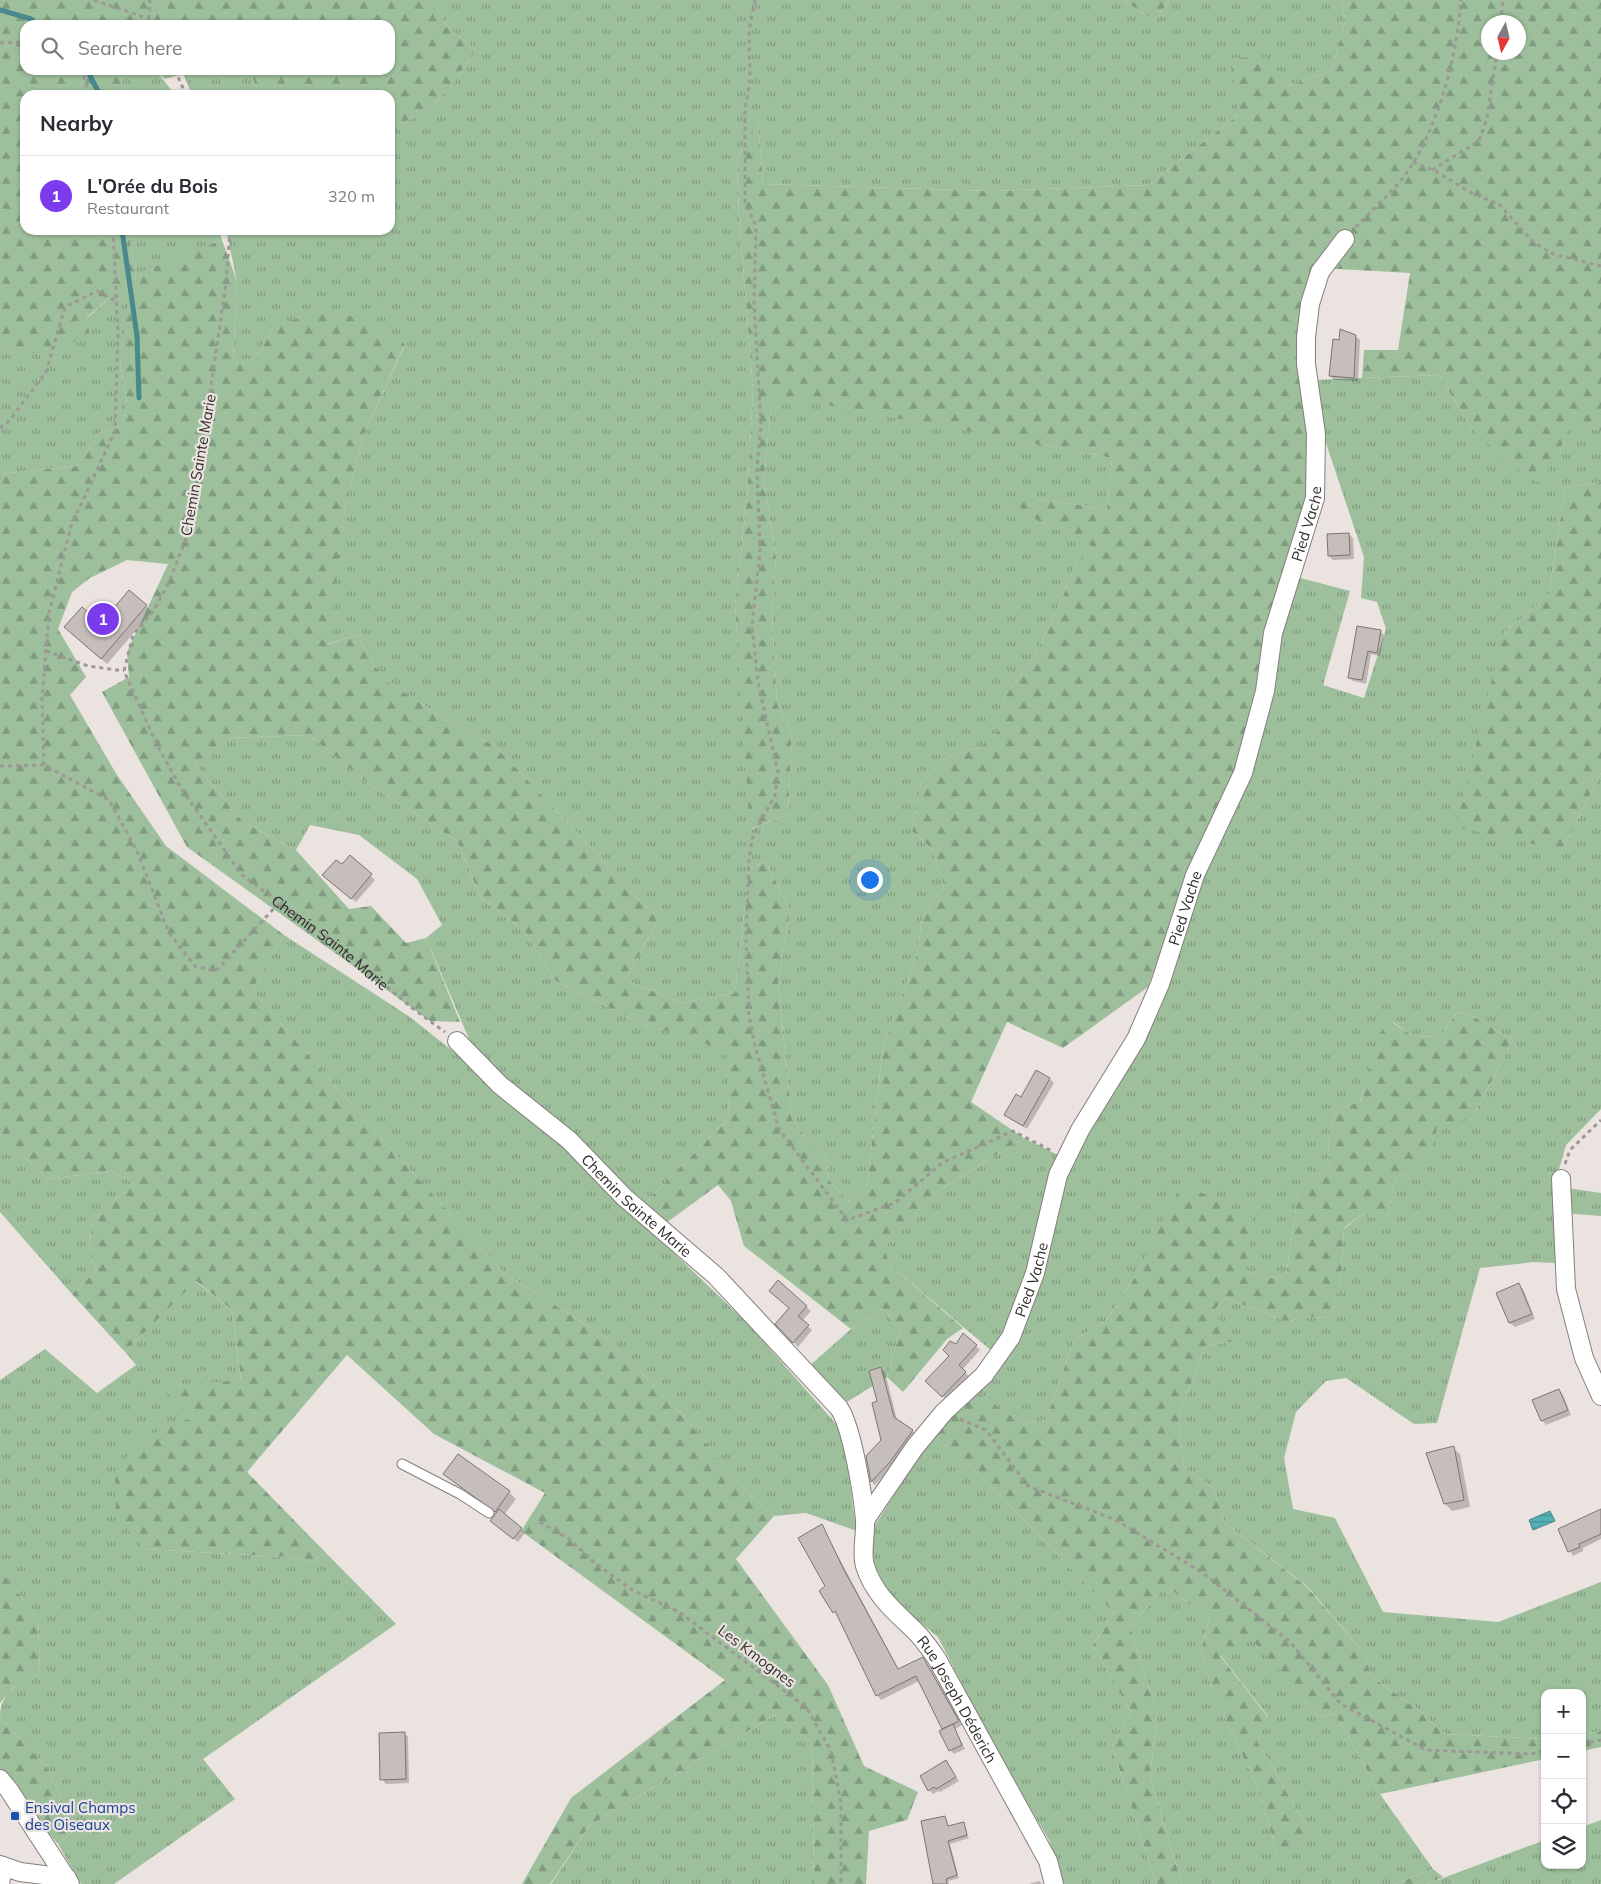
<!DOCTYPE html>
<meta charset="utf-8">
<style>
body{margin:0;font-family:Mulish,sans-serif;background:#f7f7f7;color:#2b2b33}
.controls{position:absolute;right:15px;bottom:15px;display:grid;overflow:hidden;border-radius:10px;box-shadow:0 1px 4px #0004}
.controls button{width:45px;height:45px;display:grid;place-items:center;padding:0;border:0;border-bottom:1px solid #e1e1e2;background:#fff;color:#2b2b33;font:25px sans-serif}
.compass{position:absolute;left:1481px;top:15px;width:45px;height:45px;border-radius:50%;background:#fff;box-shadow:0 1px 4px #0004;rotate:188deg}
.you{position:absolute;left:869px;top:879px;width:18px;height:18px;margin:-12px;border:4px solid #fff;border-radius:50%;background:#1a73e8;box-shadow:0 0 0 8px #1a73e833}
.badge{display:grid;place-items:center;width:32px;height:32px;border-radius:50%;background:#7c3aed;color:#fff;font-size:16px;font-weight:700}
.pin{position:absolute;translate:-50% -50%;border:2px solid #fff;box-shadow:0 1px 5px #0006}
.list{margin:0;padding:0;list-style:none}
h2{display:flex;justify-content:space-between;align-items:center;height:65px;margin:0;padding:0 20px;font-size:21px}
h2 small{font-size:16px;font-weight:400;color:#7c7c81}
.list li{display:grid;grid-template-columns:32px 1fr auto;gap:15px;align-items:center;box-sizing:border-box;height:80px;padding:0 20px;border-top:1px solid #e1e1e2}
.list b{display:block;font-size:19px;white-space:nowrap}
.list p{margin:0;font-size:16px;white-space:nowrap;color:#7c7c81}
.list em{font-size:16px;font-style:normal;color:#7c7c81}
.icon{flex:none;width:28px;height:28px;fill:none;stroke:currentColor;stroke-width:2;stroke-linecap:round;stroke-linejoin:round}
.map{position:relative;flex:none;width:1601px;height:1884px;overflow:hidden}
.search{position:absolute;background:#fff;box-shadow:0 1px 4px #0004;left:20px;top:20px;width:375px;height:55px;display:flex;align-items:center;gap:12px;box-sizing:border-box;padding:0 18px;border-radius:15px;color:#7c7c81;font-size:19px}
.panel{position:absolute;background:#fff;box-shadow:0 1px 4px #0004;left:20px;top:90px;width:375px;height:145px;border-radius:15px}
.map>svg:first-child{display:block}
</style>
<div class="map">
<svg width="1601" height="1884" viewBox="0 0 1601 1884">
<defs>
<pattern id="grass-tufts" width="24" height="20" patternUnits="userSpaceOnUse" patternTransform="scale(1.25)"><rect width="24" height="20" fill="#9dbf9c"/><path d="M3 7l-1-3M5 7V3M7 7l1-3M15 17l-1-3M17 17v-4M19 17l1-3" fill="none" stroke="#809b7f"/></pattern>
<pattern id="forest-firs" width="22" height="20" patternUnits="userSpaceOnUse" patternTransform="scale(1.25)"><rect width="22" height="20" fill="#9dbf9c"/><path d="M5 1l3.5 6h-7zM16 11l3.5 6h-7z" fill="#809b7f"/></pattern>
<pattern id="water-rules" width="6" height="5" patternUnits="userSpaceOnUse" patternTransform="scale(1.25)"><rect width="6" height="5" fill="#54b0b6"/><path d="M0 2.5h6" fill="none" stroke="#468f94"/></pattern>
</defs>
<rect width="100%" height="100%" fill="#ebe3e0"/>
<g fill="url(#grass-tufts)">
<polygon points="433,0 1123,0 1155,21 1169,0 1342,0 1345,21 1332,71 1287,86 1238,115 1148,185 993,191 763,184 758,122 737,159 739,217 753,390 747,499 735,606 751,829 788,814 792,734 777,704 772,616 776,558 764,479 772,394 1112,458 1107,509 1036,499 1026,515 1093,546 1077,562 1055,615 1034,656 1006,695 999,732 981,747 949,757 921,783 912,831 933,850 944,886 922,918 917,954 883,1048 867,1184 849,1202 829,1180 826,1155 804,1136 792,1119 778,984 790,911 766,861 749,870 735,993 682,1003 625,980 660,918 624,887 592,848 495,746 456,726 382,678 357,635 327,644 345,508 364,434 405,345 273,327 256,359 233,359 237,281 226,230 390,230 390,128 425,113 449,89 476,50 448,28"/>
<polygon points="118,70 156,70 175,95 129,95 116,71"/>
<polygon points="195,70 250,70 259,95 192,95 183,73"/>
<polygon points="128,230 219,230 222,240 136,275 120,361 127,404 122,427 99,433 77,466 0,474 0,342 13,353 87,318 136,275"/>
<polygon points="1439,375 1472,429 1559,454 1569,422 1601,431 1601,482 1565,488 1549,594 1503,634 1562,850 1601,773 1601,1109 1566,1145 1556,1180 1556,1263 1534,1262 1480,1268 1437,1423 1414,1424 1346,1378 1326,1381 1296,1412 1284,1458 1293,1509 1335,1518 1383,1612 1498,1622 1601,1582 1601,1731 1582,1734 1582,1693 1545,1693 1545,1739 1445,1734 1416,1708 1372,1677 1363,1652 1308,1587 1225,1523 1213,1488 1183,1466 1179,1417 1205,1346 1231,1342 1230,1329 1211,1314 1225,1298 1289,1322 1302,1317 1330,1318 1340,1286 1344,1229 1362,1214 1387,1221 1395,1177 1412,1172 1437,1128 1475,1113 1513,1040 1474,1017 1457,1012 1440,1037 1413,1036 1393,1022 1371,1069 1360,1102 1337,1111 1328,1138 1330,1168 1313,1175 1298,1194 1286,1276 1263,1279 1246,1270 1158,1234 1137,1274 1106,1321 1074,1340 1046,1420 1022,1423 975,1391 1009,1347 1060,1184 1139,1044 1173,975 1191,903 1274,659 1293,576 1350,591 1323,685 1364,698 1386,629 1377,602 1361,598 1364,557 1317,416 1313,380"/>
<polygon points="309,735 369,784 457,841 481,898 525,931 554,980 640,1023 727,1050 729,1118 642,1206 478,1060 426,938 442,925 417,879 359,835 310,825 296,850 243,822 195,764 228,738"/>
<path d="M284,935L410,1017L485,1077L560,1144L746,1322L837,1425C850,1458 850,1496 857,1531L806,1513L774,1516L750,1495L684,1417L607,1338L503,1272L365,1120L252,990Z"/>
<polygon points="0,1133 47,1179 111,1171 134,1183 92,1220 89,1252 97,1270 72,1294 0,1212"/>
<polygon points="1024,1138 1060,1156 1040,1236 1004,1337 993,1352 890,1265 883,1248 934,1193"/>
<polygon points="1567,1188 1601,1193 1601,1216 1565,1213"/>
<path d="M195,1281L232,1310L241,1381L162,1387L194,1417L144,1549L287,1557L311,1562L326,1553L396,1624L203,1759L235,1799L114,1884H81L58,1844L77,1828L46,1766L0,1718C0,1691 18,1685 40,1673L38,1619L0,1569V1380L45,1349L97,1393L136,1365L125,1352Z"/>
<polygon points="883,1308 900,1332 887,1377 842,1405 806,1369 851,1329"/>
<polygon points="933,1435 986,1481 1114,1613 1093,1645 1131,1713 1112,1746 1156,1884 1063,1884 1049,1840 988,1736 938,1637 896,1603 878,1577 868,1536"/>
<polygon points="1166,1586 1209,1619 1201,1652 1215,1698 1258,1788 1277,1853 1307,1827 1257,1741 1268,1716 1220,1655 1251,1637 1318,1716 1336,1714 1380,1794 1433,1869 1395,1884 1182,1884 1150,1777 1157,1715 1130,1626"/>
<polygon points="775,1715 812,1742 814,1884 551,1884 589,1826"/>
<polygon points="1601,1820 1601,1884 1427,1884 1545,1840 1545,1865 1582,1865 1582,1827"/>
</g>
<g fill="url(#forest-firs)" fill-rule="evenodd">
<path d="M0,0H433L448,28L476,50L449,89L425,113L390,128V95H259L250,70H390V25H25V70H118L116,71L129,95H25V230H128L136,274L222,240L237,281L233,359H256L273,327L329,308L369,323L405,344L364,434L345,508L328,644L357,635L382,678L456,726L495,746L592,848L624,887L660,918L625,980L682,1003L735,993L749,870L766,861L790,911L778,984L792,1119L804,1136L826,1155L829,1180L849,1202L867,1184L883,1048L917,954L922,918L944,886L933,850L912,831L921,783L949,757L981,747L998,732L1006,695L1034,656L1055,615L1077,562L1092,546L1026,515L1015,502L1036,499L1107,509L1112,458L772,395L764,479L776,558L772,616L777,704L792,734L788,814L750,829L735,606L747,499L753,390L739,217L737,159L758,121L763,184L993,191L1148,185L1238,115L1230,58L1269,57L1287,86L1332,71L1345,21L1342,0H1601V431L1569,423L1559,454L1539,483L1512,466L1472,429L1439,375L1362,378L1364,350H1398L1410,273L1321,268L1305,352L1311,440L1309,506L1257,696L1242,761L1222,805L1192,859L1168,933L1148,987L1063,1048L1007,1022L971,1102L1024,1138L934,1193L884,1248L890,1265L963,1328L947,1339L903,1392L887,1377L900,1332L883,1308L851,1329L744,1246L731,1201L718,1185L666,1223L642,1206L729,1118L726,1050L640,1023L554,980L525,931L481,898L457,841L369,784L309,735L229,738L195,764L243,822L296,850L349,909L371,906L406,943L426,938L460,1022L430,1021L187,847L102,692L129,677L127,652L168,564L127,560L90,578L72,592L58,629L86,677L70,695L117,775L166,846L284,935L252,990L365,1120L503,1272L607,1338L684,1417L750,1495L774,1516L736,1559L828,1685L864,1766L918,1792L907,1820L869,1831L866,1884H814L812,1742L775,1715L589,1826L550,1884H522L571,1798L725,1680L521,1531L545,1493L434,1434L347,1355L247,1472L326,1553L311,1562L287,1557L144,1549L116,1515L115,1472L141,1438L194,1417L161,1387L241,1380L232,1310L196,1281L125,1352L72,1294L97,1270L89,1252L92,1220L134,1183L111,1171L47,1179L0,1133V474L77,466L99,433L122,427L127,404L120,361L128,304L136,276L87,317L89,333L54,353H13L0,342ZM1488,22H1518V52H1488Z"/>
<polygon points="1123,0 1169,0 1155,21"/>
<polygon points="156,70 195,70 165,79"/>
<polygon points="1601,482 1601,773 1562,850 1456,827 1503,634 1549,594 1565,488"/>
<polygon points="1457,1012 1474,1017 1513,1040 1475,1113 1449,1128 1437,1128 1429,1160 1412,1172 1395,1177 1387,1222 1362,1214 1344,1228 1340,1286 1330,1318 1302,1317 1289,1322 1225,1298 1211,1314 1231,1329 1231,1342 1205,1346 1179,1417 1183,1466 1213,1488 1225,1523 1307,1587 1363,1652 1372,1677 1416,1708 1445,1734 1545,1739 1545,1759 1380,1794 1336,1714 1318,1716 1251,1638 1220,1656 1268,1717 1257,1741 1307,1827 1300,1843 1277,1853 1258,1788 1215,1698 1201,1652 1209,1619 1166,1586 1130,1626 1157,1715 1150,1777 1182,1884 1156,1884 1112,1746 1131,1713 1093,1645 1114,1613 986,1481 933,1435 975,1391 1022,1423 1046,1420 1074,1340 1106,1321 1137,1274 1182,1183 1252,1218 1246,1270 1263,1279 1286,1276 1298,1194 1313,1175 1330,1168 1328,1138 1337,1111 1361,1101 1380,1033 1392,1022 1413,1036 1440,1037"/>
<polygon points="0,1569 38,1619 40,1673 13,1688 0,1703"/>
<polygon points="0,1718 46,1766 77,1828 58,1844 0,1776"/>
<polygon points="1601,1731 1601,1747 1582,1751 1582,1734"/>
<polygon points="1433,1869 1443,1877 1427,1884 1395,1884"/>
</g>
<polygon fill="url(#water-rules)" stroke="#49888c" points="1550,1511 1555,1521 1533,1530 1529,1520"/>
<g fill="#0003">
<polygon points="1355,336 1360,340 1358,381 1334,380 1330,376 1340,342"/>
<polygon points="1348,534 1353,538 1354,559 1333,560 1329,556"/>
<polygon points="146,606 152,612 107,664 72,633 113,611"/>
<polygon points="1380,631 1384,635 1380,656 1371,654 1366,684 1353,681 1349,677"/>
<polygon points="351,857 375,880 356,902 328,879"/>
<polygon points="1050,1079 1054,1083 1027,1129 1005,1115 1021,1099"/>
<polygon points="778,1282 811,1311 802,1321 812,1330 798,1347 777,1324 790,1308"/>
<polygon points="1518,1285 1523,1289 1535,1319 1515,1327 1510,1323 1498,1293"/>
<polygon points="964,1334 980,1350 962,1370 970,1377 947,1400 927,1381 951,1356"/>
<polygon points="881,1369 885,1372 897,1420 916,1434 893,1465 875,1485 872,1482 867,1456 883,1440 879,1402"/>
<polygon points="1559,1390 1563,1395 1571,1415 1546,1425 1542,1420"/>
<polygon points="1453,1448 1460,1454 1470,1507 1452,1511 1445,1504"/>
<polygon points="445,1474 509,1492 516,1499 504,1515 525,1533 518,1542 496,1525 497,1514"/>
<polygon points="1601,1510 1601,1539 1583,1548 1583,1551 1573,1556 1559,1530"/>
<polygon points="822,1526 899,1670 922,1658 927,1663 962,1725 955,1729 965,1749 954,1754 950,1750 944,1730 919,1681 881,1700 877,1695 840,1619 821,1591 826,1587"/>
<polygon points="404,1733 408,1737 409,1783 386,1784 382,1779"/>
<polygon points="945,1761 959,1781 940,1792 938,1791 933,1794 929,1790"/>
<polygon points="945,1817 949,1827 963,1823 969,1838 950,1844 959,1878 948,1881 949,1884 934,1884"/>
<polygon points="1039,1881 1042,1884 1029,1884"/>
</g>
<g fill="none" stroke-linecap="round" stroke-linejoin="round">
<g stroke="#49888c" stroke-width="5">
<polyline points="0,10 31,19 38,25"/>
<polyline points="87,70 100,95"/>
<polyline points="122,230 137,336 139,398"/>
</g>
</g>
<g fill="#c6bebb" stroke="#7b7471">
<polygon points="1340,329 1356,335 1354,378 1329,376 1333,339 1339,340"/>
<polygon points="1349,533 1350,555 1328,556 1327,534"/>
<polygon points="129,590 147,605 101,659 64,627 82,607 96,619 108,605 113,609"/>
<polygon points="1357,626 1381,630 1377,653 1368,651 1362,680 1348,678"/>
<polygon points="350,855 372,874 351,899 322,875 336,860 342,864"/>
<polygon points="1036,1070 1050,1078 1023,1126 1004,1115 1016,1094 1021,1097"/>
<polygon points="778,1280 807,1306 798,1316 809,1325 793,1343 775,1324 789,1308 769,1291"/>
<polygon points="1519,1283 1532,1314 1509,1323 1496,1293"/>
<polygon points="963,1333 977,1345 959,1365 966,1372 942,1397 925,1381 949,1356 943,1350 950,1341 956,1344"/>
<polygon points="881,1367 894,1417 913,1430 890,1462 871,1482 866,1456 881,1440 872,1403 877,1401 869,1371"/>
<polygon points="1559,1389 1568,1410 1541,1421 1532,1400"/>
<polygon points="1454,1446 1464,1500 1444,1504 1426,1453"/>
<polygon points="458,1454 510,1491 495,1512 443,1474"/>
<polygon points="499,1509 522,1528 513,1539 490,1521"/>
<polygon points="1601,1509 1601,1534 1579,1544 1580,1547 1568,1552 1558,1529"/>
<polygon points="822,1524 843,1568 898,1669 923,1657 959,1721 942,1729 916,1676 876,1696 835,1611 833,1613 819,1591 825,1586 798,1538"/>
<polygon points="953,1724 962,1745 949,1751 939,1731"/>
<polygon points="405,1732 406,1779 380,1780 379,1733"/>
<polygon points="946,1760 956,1777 936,1789 934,1787 928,1791 920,1776"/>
<polygon points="945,1816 948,1826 964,1822 967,1835 948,1841 957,1875 946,1879 947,1884 933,1884 921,1821"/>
</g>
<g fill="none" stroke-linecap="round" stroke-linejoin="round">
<defs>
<polyline id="lane" points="402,1464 460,1494 489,1513"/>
<g id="street">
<path id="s2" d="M457,1041L500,1085L569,1140L624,1197L716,1276L839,1408C852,1427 863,1495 865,1520C866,1534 861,1552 865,1566C874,1594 893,1610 913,1629C922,1637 930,1649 937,1659L1048,1861L1054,1884"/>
<polyline points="1561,1179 1566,1289 1584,1358 1601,1396"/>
<path id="s3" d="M865,1520L915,1447L944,1412L984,1375L1011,1337L1035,1273L1058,1175L1080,1130L1136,1039L1160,984L1195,875L1243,773L1265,691L1273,633L1315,498L1316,434L1306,364V337L1310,304L1320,272L1345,239"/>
<polyline points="0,1779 9,1790 70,1884"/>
<polyline points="0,1865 20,1872 67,1878"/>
<polyline points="0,1884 3,1866"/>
</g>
</defs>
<use href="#lane" stroke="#857e7b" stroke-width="11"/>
<use href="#street" stroke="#857e7b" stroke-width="20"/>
<g stroke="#9d9795" stroke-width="3" stroke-dasharray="4 4" stroke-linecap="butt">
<polyline points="94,0 149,19 153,25"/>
<polyline points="755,0 749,31 750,82 745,109 745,202 756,226 754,302 761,426 757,468 760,551 752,625 758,682 778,772 775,795 753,836 749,858 746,936 749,1015 755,1046 779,1129 847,1220 895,1203 942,1163 1013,1131 1052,1151"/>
<polyline points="149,19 150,0"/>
<polyline points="1501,22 1503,0"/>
<polyline points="0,43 25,42"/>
<polyline points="79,70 83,73 89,95"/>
<polyline points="175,70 186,95"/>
<polyline points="1413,162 1437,172 1473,194 1499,204 1532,241 1553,254 1601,266"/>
<polyline points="1432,170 1479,141 1487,118 1497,52"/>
<path d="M1356,227C1373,209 1394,191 1408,171C1439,125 1457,55 1461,0"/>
<polyline points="113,230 118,334 115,431 71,526 49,613 42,699 44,765 109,800 137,851 169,933 195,966 216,971 279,903"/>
<path id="s1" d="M230,230L226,284L190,529L168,584L154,610L133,635L124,671L158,747L182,790L242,875L338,945L412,1008L445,1032"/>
<polyline points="0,428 9,421 46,372 65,307 97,291 116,301"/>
<polyline points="46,651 88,666 124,671"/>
<polyline points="0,766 44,765"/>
<polyline points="1565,1164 1570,1150 1601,1120"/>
<polyline points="960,1419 986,1430 1028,1486 1116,1520 1203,1573 1289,1641 1341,1704 1426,1750 1531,1754 1545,1751"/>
<polyline points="540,1522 569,1539 595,1563 632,1590 679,1612 806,1707 831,1751 841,1804 841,1884"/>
<polyline points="1582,1744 1601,1740"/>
</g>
<use href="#lane" stroke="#fff" stroke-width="9"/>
<use href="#street" stroke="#fff" stroke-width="18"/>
</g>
<rect fill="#1a4fb4" stroke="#ebe3e0" stroke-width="2" x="10" y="1811" width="10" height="10" rx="2.5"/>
<g text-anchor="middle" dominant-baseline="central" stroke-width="4.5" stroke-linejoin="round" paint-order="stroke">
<g font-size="15" fill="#2f2c2a" stroke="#ebe3e0">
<text transform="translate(198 465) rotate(-80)">Chemin Sainte Marie</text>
<text stroke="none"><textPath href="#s3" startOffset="1106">Pied Vache</textPath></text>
<text stroke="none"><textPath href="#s3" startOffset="701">Pied Vache</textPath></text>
<text stroke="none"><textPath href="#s1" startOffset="808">Chemin Sainte Marie</textPath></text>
<text stroke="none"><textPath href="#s2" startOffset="244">Chemin Sainte Marie</textPath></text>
<text stroke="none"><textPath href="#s3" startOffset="296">Pied Vache</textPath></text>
<text transform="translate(757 1656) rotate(37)">Les Kmognes</text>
<text stroke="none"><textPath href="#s2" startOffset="856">Rue Joseph Déderich</textPath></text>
</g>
<g font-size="15" fill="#164399" stroke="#ebe3e0" text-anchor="start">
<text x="25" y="1807">Ensival Champs<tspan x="25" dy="17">des Oiseaux</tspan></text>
</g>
</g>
</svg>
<div class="controls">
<button>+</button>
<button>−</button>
<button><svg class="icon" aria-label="locate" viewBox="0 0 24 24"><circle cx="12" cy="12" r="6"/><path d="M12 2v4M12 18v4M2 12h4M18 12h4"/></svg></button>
<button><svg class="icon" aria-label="layers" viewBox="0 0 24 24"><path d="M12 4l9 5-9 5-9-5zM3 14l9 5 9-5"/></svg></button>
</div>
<svg class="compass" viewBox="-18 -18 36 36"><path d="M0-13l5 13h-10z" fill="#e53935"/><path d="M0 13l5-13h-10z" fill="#7c7c81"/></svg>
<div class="you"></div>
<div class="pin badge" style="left:103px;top:619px">1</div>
<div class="search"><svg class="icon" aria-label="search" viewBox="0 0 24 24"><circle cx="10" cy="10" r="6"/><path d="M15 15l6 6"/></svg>Search here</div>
<section class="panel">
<h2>Nearby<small></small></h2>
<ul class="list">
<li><span class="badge">1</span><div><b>L'Orée du Bois</b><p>Restaurant</p></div><em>320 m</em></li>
</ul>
</section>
</div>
